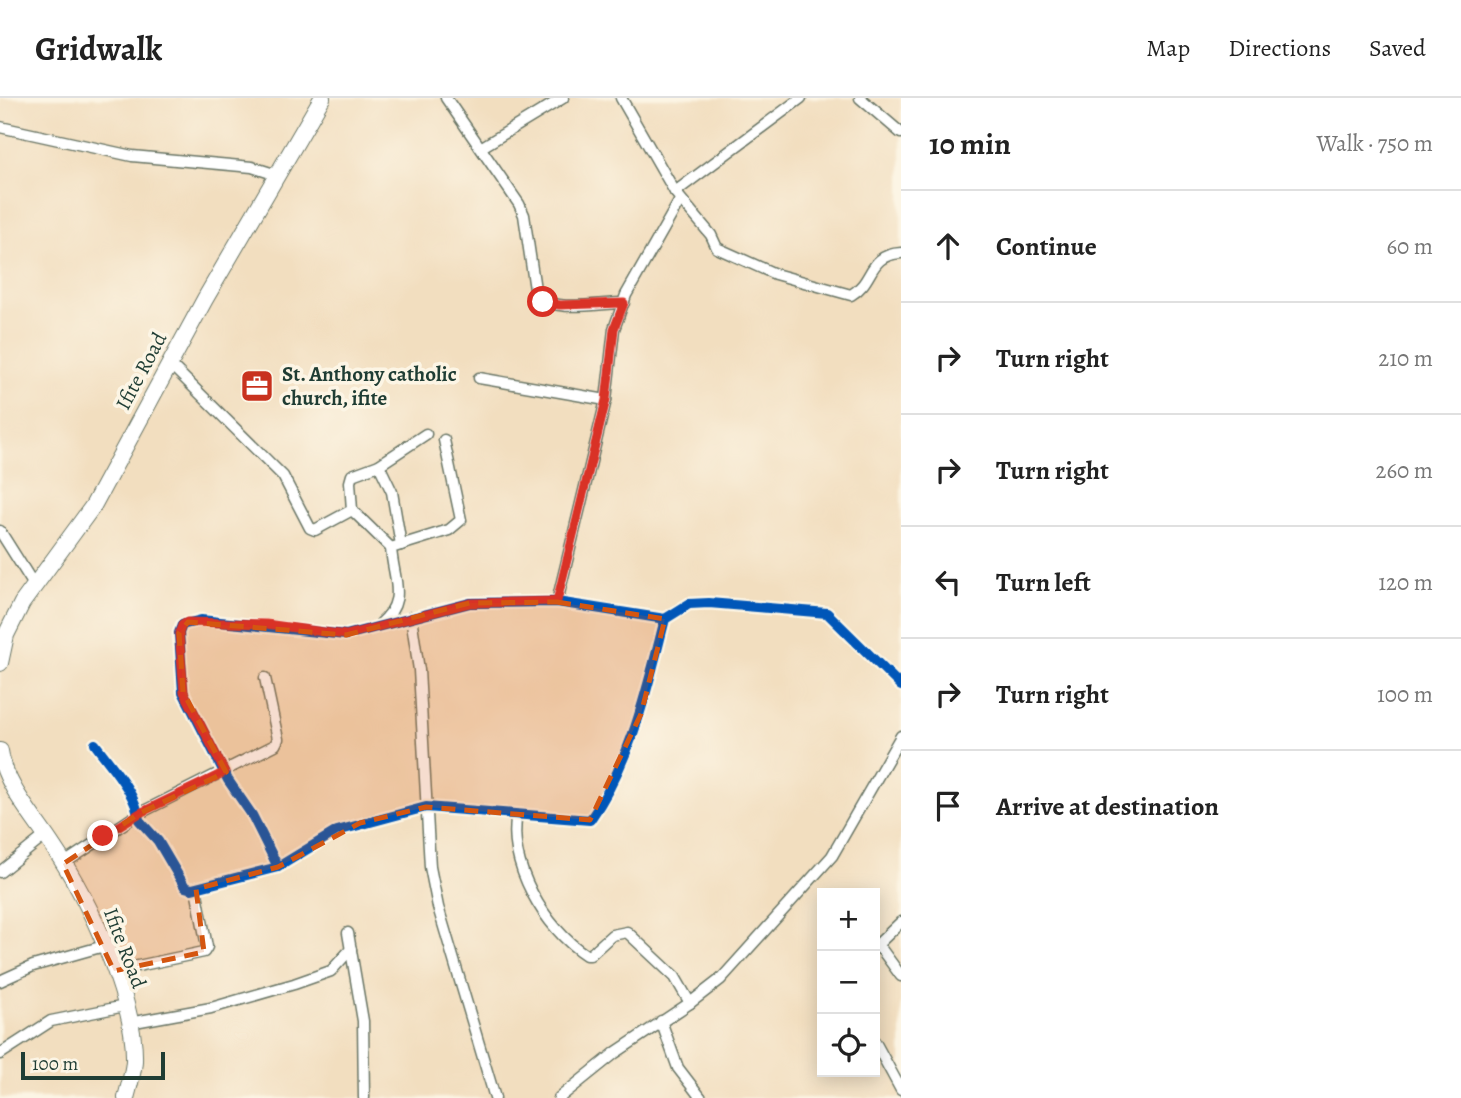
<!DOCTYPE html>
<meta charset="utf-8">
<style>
body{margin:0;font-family:Alegreya,serif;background:#f6f6f6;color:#222}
.controls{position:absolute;right:21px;bottom:21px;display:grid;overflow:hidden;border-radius:0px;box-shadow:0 4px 18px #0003}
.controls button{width:63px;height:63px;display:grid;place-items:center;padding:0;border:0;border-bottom:2px solid #e0e0e0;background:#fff;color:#222;font:35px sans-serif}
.scale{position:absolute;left:21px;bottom:18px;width:144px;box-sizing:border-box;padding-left:7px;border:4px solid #1f3d34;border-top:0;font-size:19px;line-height:24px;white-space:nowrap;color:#1f3d34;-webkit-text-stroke:5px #fcf5e5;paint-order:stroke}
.stop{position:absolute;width:21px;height:21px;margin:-16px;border:5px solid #d93025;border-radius:50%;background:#fff}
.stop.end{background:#d93025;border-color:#fff;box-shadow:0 2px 7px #0008}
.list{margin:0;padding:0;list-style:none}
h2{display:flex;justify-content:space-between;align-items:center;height:91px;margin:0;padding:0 28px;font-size:30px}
h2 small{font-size:23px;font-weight:400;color:#767676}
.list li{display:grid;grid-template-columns:46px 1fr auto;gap:21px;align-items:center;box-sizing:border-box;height:112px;padding:0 28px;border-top:2px solid #e0e0e0}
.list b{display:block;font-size:26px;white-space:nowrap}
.list em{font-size:23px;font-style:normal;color:#767676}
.icon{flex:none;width:38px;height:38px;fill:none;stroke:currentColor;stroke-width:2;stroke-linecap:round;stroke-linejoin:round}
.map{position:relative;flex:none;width:901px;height:1000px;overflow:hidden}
header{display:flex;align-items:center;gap:42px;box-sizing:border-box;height:98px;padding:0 35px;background:#fff;border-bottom:2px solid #e0e0e0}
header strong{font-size:33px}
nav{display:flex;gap:38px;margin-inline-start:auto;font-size:24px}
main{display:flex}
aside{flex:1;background:#fff}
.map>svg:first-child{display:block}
</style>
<header>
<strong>Gridwalk</strong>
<nav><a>Map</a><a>Directions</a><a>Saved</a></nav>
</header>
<main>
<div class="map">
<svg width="901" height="1000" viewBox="0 0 901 1000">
<rect width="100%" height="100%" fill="#fcf5e5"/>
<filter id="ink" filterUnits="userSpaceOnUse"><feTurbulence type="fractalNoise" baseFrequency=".0143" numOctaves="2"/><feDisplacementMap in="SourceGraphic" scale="14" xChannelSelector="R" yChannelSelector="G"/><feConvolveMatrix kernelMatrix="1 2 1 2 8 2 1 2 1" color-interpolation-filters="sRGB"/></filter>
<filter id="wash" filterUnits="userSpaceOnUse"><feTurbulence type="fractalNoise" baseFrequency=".00686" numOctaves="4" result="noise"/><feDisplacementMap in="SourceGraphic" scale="28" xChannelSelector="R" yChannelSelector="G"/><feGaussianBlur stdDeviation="1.57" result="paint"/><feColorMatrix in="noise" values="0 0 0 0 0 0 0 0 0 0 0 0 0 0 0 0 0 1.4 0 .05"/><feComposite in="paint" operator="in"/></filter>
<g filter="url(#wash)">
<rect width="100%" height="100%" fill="#f2debf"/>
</g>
<g filter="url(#ink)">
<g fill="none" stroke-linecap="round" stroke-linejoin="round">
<defs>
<g id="street">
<path d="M446,0L519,106L524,117L536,198C555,215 599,205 624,205"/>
<path d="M621,0L675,94L711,137L717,150L775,176L851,197C875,183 867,157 901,155"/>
<polyline points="860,0 901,35"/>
<polyline points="0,29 132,58 252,69 277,77"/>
<polyline points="482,49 563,0"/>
<polyline points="675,94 801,0"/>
<polyline points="169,265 283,378 310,430 315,432 352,412 350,384 352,377 379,367 426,336"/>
<polyline points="479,280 606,302"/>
<polyline points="379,367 392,394 401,447"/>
<polyline points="352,412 391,450"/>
<polyline points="0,433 34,487"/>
<polyline points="557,504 606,302 614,231 626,197 680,102"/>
<polyline points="411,519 419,572 430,769 438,809 495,1000"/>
<path d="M379,527C409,502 393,482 391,450L449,432L461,422L444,342"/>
<path d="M95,646C111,668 137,696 139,722L158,743L185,789L192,791L278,769L337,733L426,709L590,722C632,662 647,591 665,521L689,506L709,505L827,515L901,588"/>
<path d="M517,716C507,766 545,831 586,857H590L612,837L627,834L675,879L690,905"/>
<polyline points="63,766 140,715 275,647 278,641 265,580"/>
<polyline points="278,769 252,717 228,682 183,594 179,535 182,527 201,522 346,537 470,505 557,504 665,521"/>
<polyline points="0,774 46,737"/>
<polyline points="348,835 363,923 364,1000"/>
<polyline points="875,848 882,852 901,878"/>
<polyline points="876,848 901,824"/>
<polyline points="114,873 204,854 207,849 196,790"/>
<polyline points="0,883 33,868 104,848"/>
<polyline points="661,923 678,970 701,1000"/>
<polyline points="129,925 211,910 294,886 331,873 351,851"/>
<polyline points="875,944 901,992"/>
<polyline points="0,956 51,923 125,908"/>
<polyline points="559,1000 615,955 690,905 721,881 832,758 901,638"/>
</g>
<g id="secondary">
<polyline points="0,565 6,537 22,505 93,408 205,201 322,0"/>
<path d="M0,653C5,688 35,720 54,750C88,800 136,902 134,963C133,976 129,988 126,1000"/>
</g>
</defs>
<use href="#street" stroke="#697565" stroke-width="13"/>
<use href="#secondary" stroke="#697565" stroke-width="18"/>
<use href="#street" stroke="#fff" stroke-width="10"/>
<use href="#secondary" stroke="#fff" stroke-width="16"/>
<defs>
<g id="cycleway">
<path d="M95,646C111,668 137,696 139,722L158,743L185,789L192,791L278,769L337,733L426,709L590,722C632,662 647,591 665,521L689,506L709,505L827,515L901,588"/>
<polyline points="278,769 252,717 228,682 183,594 179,535 182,527 201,522 346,537 470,505 557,504 665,521"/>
</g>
</defs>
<use href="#cycleway" stroke="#fcf5e5" stroke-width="15"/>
<use href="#cycleway" stroke="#0057b8" stroke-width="10"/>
</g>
</g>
<g fill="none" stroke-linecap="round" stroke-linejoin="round" filter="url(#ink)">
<polyline stroke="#d93025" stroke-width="9" points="103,738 140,715 225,674 184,594 179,535 182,527 187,524 266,526 346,537 470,505 557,503 606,302 614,231 624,205 560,207 543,204"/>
</g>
<path fill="#d45610" fill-opacity="0.2" stroke="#d45610" stroke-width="5" stroke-dasharray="14 9" stroke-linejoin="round" d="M557,504L665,521L641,616L590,722L426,709L360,725L278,769L196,791L204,854L114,873L63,766L140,715L226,674L183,594L179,535L188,524L346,537L470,505Z"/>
<defs>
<symbol id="office-square" viewBox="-11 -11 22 22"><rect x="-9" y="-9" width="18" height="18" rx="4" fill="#c8321e" stroke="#fcf5e5"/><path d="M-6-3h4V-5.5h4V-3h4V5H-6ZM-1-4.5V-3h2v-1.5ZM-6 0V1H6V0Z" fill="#fff"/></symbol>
</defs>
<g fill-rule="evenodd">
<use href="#office-square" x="238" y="269" width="38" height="38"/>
</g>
<g text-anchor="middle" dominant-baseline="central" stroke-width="7" stroke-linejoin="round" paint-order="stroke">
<g font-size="21" fill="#1f3d34" stroke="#fcf5e5">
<text transform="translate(141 273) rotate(-62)">Ifite Road</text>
<text transform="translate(125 850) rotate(69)">Ifite Road</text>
</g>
<g font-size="21" font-weight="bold" fill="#1f3d34" stroke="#fcf5e5" text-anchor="start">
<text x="282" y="276">St. Anthony catholic<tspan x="282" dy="24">church, ifite</tspan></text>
</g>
</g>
</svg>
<div class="controls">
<button>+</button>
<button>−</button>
<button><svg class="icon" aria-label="locate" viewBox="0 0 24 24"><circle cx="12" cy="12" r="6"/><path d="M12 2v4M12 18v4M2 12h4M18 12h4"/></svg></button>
</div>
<div class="scale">100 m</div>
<div class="stop" style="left:543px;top:204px"></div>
<div class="stop end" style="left:103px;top:738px"></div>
</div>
<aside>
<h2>10 min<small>Walk · 750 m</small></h2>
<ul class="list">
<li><svg class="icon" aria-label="ahead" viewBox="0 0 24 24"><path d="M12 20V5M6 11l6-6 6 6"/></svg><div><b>Continue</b></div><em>60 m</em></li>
<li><svg class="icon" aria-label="right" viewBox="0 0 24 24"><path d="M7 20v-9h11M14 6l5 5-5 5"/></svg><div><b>Turn right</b></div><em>210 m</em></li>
<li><svg class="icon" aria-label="right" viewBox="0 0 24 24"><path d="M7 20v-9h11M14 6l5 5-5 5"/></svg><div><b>Turn right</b></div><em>260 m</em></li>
<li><svg class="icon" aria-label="left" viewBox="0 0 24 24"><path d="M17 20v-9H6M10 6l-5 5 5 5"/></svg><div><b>Turn left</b></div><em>120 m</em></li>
<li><svg class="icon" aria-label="right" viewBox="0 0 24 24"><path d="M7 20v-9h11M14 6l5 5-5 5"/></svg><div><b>Turn right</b></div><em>100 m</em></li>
<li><svg class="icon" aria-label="arrive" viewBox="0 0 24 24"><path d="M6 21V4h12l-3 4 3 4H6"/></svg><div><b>Arrive at destination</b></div></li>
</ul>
</aside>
</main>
